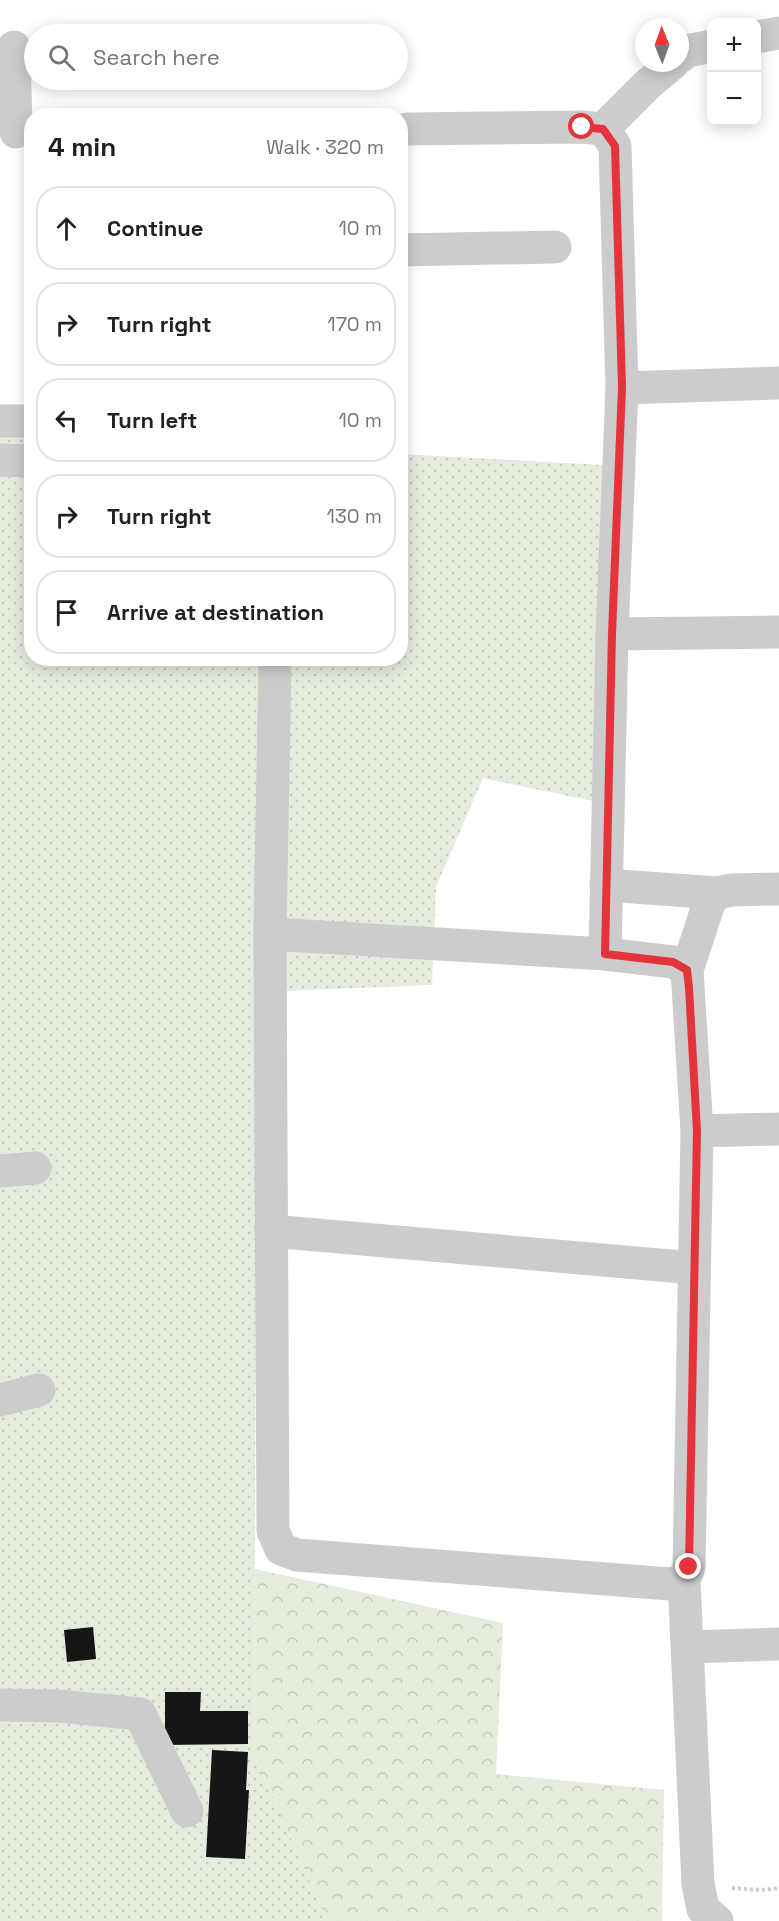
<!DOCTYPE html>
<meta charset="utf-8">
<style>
body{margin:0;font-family:"Space Grotesk",sans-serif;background:#f2f2f2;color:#202124}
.controls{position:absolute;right:18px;top:18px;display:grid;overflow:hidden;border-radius:12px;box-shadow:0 3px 15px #0003}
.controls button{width:54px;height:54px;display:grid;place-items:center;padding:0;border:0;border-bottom:2px solid #e0e0e0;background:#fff;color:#202124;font:30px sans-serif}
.compass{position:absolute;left:635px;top:18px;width:54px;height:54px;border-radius:50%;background:#fff;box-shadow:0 3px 15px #0003;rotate:359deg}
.stop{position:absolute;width:18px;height:18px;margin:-14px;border:4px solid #e5333c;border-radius:50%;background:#fff}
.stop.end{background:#e5333c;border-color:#fff;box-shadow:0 2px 6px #0008}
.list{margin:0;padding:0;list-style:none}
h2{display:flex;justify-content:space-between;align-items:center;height:78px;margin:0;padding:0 24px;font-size:26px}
h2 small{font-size:20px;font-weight:400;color:#757577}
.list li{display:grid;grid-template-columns:39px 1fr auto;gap:18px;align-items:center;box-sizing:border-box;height:84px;margin:0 12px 12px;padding:0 12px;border:2px solid #e0e0e0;border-radius:24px}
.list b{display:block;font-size:22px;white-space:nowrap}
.list em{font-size:20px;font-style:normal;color:#757577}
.icon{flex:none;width:33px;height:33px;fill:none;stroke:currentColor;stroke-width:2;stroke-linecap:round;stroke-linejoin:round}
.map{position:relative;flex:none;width:779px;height:1921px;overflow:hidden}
.search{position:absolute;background:#fff;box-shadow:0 3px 15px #0003;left:24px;top:24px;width:384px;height:66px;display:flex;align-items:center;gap:15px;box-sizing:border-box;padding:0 21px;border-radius:33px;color:#757577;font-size:22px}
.panel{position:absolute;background:#fff;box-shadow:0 3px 15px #0003;left:24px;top:108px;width:384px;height:558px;border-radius:24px}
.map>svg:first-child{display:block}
</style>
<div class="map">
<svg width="779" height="1921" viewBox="0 0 779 1921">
<defs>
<pattern id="grass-dots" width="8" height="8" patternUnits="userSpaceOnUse" patternTransform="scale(1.5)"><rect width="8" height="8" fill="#e5ecde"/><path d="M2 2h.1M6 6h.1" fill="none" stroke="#c5cbbf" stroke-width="1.8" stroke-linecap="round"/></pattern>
<pattern id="forest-crowns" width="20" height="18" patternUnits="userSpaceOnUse" patternTransform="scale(1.5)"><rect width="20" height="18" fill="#e5ecde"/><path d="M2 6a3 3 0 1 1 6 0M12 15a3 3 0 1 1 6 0" fill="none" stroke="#c5cbbf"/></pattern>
</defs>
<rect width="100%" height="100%" fill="#fff"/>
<polygon fill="url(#grass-dots)" points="0,431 31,433 32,658 400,658 401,454 602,465 602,803 483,778 436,887 432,985 257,992 254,1754 322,1909 322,1921 0,1921"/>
<polygon fill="url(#forest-crowns)" points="255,1569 503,1623 496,1774 664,1790 662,1921 322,1921 322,1909 254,1754"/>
<g fill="#161616">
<polygon points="93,1627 96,1659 67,1662 64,1630"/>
<polygon points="165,1692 201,1692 200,1711 248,1711 248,1744 165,1745"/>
<polygon points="212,1750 248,1752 246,1790 249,1790 245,1859 206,1857"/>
</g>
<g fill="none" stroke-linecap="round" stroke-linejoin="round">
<polyline stroke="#ccc" stroke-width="4" stroke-dasharray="3 3" stroke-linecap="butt" points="732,1888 761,1890 779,1888"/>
<g stroke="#ccc" stroke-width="33">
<polyline points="756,37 779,33"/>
<polyline points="14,47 16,132"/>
<polyline points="680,57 687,51 712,46"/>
<polyline points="603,129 646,86 673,63"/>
<polyline points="400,131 408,129 582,127 603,129 615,146 622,388 612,634 605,954"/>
<polyline points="400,250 555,247"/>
<polyline points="622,388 779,383"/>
<polyline points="0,421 32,421"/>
<polyline points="0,460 32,461"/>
<polyline points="612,634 779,632"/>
<polyline points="275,658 270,934 273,1531 281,1549 297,1555 670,1584 684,1580"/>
<polyline points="606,885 717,893 732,890 779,889"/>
<polyline points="270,934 605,954 673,962 687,970"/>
<polyline points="697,1131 779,1129"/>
<polyline points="0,1171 35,1168"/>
<polyline points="271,1231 694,1268"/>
<polyline points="0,1400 39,1390"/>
<polyline points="688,1647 779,1644"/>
<polyline points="0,1705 59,1706 140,1714 187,1811"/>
<polyline points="717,1921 703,1909 698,1884 684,1580 689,1567 697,1131 687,970 709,903 717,893"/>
</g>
</g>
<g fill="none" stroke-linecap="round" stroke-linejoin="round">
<polyline stroke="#e5333c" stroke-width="8" points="582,127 603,129 615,146 622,387 612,634 605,954 673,962 687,970 689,988 697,1131 689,1567"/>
</g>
</svg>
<div class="controls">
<button>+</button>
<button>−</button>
</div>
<svg class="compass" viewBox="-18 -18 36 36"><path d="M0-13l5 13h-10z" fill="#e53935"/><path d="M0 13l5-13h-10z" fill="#757577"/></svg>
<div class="stop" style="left:582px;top:127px"></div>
<div class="stop end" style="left:689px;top:1567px"></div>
<div class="search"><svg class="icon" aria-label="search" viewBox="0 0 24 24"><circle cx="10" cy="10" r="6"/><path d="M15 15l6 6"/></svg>Search here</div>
<section class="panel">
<h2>4 min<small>Walk · 320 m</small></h2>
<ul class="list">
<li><svg class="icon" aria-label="ahead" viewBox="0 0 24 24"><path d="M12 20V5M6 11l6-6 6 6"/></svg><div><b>Continue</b></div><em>10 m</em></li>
<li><svg class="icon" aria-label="right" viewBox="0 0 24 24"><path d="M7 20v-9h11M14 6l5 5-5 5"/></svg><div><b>Turn right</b></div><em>170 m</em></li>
<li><svg class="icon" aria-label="left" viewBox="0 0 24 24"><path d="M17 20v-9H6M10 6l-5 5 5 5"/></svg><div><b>Turn left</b></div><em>10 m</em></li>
<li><svg class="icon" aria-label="right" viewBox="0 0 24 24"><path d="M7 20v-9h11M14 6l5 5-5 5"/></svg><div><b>Turn right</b></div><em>130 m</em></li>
<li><svg class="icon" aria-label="arrive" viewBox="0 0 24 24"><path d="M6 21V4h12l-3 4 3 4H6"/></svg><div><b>Arrive at destination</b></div></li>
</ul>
</section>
</div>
